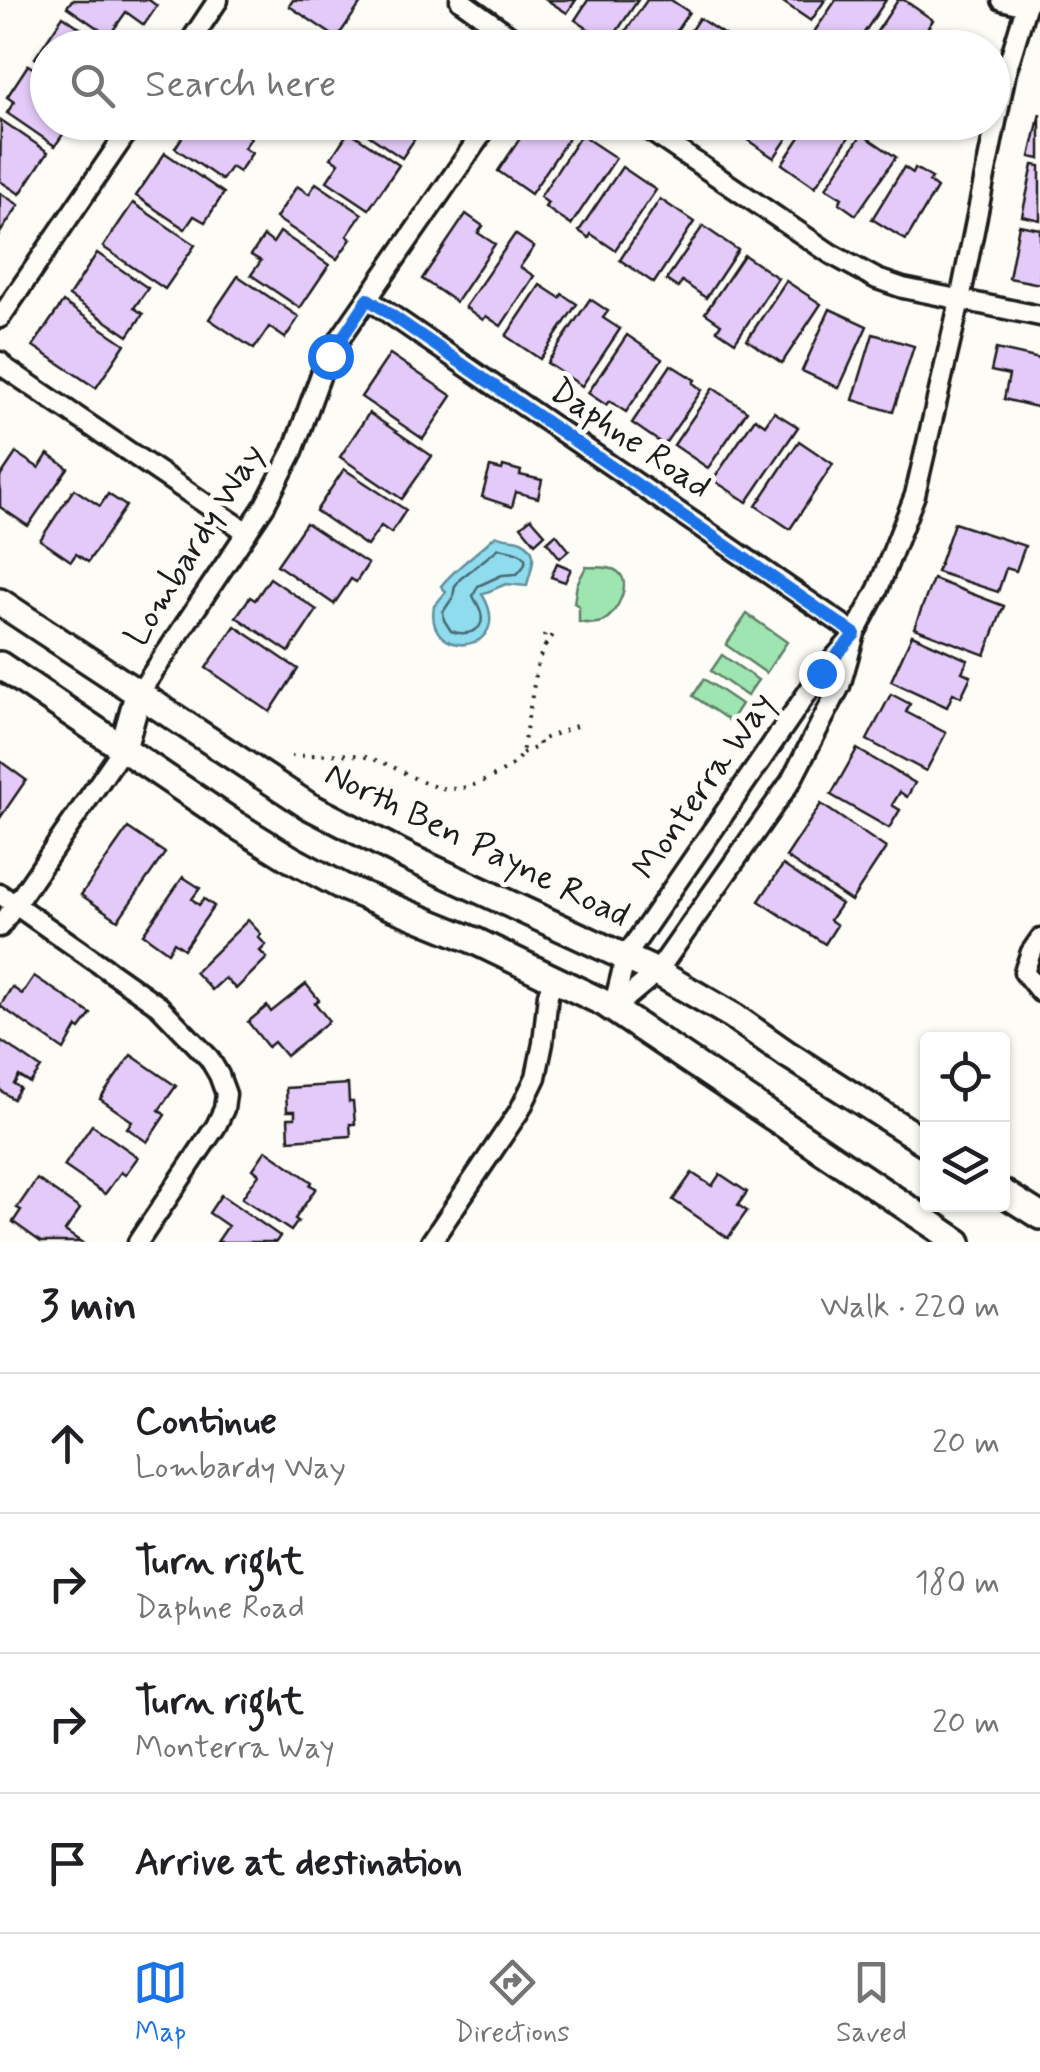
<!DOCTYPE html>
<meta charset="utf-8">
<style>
body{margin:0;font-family:Mynerve,sans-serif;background:#f2f2f2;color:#202124}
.controls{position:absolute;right:30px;bottom:30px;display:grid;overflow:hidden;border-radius:10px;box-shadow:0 2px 8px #0004}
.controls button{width:90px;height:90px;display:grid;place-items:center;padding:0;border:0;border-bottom:2px solid #e0e0e0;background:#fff;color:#202124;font:50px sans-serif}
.stop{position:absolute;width:30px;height:30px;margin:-22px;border:8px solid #1a73e8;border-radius:50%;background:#fff}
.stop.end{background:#1a73e8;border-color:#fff;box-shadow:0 2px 10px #0008}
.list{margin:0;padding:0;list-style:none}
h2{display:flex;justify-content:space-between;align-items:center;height:130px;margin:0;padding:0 40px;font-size:42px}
h2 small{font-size:32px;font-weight:400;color:#757577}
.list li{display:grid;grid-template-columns:65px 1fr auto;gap:30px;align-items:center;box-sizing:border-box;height:140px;padding:0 40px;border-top:2px solid #e0e0e0}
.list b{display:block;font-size:38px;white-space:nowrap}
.list p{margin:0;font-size:32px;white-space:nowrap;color:#757577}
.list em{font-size:32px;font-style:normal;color:#757577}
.icon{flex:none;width:55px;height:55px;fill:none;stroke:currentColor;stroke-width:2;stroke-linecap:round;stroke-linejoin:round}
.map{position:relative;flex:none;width:1040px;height:1242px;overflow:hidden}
.search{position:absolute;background:#fff;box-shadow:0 2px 8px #0004;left:30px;right:30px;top:30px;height:110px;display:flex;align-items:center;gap:25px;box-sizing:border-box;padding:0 35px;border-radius:55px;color:#757577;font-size:38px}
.sheet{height:690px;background:#fff}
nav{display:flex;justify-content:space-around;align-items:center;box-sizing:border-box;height:140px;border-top:2px solid #e0e0e0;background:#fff;font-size:28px;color:#757577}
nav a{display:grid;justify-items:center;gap:5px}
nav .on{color:#1a73e8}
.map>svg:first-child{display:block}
</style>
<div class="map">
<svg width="1040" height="1242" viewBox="0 0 1040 1242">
<rect width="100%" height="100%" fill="#fdfcf7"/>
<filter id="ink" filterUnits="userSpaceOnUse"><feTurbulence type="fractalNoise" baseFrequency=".01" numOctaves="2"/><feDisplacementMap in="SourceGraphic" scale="20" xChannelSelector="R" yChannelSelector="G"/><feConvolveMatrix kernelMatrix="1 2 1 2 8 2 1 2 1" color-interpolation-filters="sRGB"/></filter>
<g filter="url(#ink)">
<g fill="#9fe5b1" stroke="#5e8066" stroke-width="2.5">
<path d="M586,567C596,568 611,566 618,572C633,583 616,615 603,621C596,625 587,623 579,622V606L574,603L577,584Z"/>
<polygon points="747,614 787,642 766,673 726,645"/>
<polygon points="722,655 758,680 747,696 711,671"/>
<polygon points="704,679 741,704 730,721 693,696"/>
</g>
<path fill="#8fdcef" stroke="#618f9b" stroke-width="2.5" d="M496,535C505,540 512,537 521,541C543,551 529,571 527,586L506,584L482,594C518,653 424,664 434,606L446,592L441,586C457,566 478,553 496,535Z"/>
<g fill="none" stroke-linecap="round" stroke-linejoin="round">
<path stroke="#4a6970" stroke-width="2.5" d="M499,548C512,551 539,553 517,574L502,575L478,586L473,596C476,602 480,607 481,613C486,633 464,636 451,631L444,620L443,612L453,597L455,586L460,579Z"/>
</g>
<g fill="#e4caf9" stroke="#1c1c1c" stroke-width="2.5">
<polygon points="72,0 149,0 157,6 144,25 126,12 109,36 67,7"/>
<polygon points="293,0 363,0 337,38 289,6"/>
<polygon points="547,0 576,0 567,13"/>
<polygon points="588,0 638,0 609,43 575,20"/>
<polygon points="647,0 671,0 689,12 665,48 620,48 616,45"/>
<polygon points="780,0 825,0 811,21"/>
<polygon points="836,0 886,0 854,48 831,48 812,35"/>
<polygon points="898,0 904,0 933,20 914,48 866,48"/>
<polygon points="63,16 109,48 48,48 48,67 35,58"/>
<polygon points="699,18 732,40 726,48 679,48"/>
<polygon points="939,29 954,39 956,36 973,48 926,48"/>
<polygon points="417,32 439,48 406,48"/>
<polygon points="28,65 48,78 48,122 76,122 73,126 70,124 55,146 7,113 14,102 7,97"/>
<polygon points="1040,113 1040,159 1030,157"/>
<polygon points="1,120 48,152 20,194 0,181"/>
<polygon points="192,122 228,122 251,138 244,148 252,153 239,172 231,167 222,180 175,148"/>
<polygon points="349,122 426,122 402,158"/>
<polygon points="531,122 557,122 572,133 531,194 498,171"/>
<polygon points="752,122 798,122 774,158 743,137"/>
<polygon points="810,122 846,122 855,128 815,187 782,164"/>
<polygon points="349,131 399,165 369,209 327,181 339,163 331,158"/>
<polygon points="862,134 896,157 856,215 839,203 842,198 826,188"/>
<polygon points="581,135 616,158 571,225 545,207 548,203 540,197"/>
<polygon points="165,153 224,193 205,222 194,216 185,229 136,196"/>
<polygon points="1033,165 1040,166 1040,220 1022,216"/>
<polygon points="622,167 656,190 615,250 591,234 589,238 579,231"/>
<polygon points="904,167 913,173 915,168 932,178 929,182 937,188 906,240 872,219"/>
<polygon points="316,183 362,214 347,236 351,239 337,259 276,218 297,186 309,194"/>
<polygon points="0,193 19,205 0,233"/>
<polygon points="660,199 694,222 654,283 620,260"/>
<polygon points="133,203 195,245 165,289 103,247"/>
<polygon points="466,214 483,226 478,233 495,244 456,302 422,279"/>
<polygon points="1019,225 1040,229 1040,284 1009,278"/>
<polygon points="703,226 738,250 706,298 682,281 678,288 666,280"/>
<polygon points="280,232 329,265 300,308 251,275 261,261 251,255 264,236 273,243"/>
<polygon points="515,234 534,247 520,267 534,276 501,326 486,316 483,320 465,307"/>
<polygon points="97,253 148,288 134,308 143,314 128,336 69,296"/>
<polygon points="744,255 778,278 735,342 717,330 721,324 705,313"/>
<polygon points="238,276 299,317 285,338 269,327 254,349 209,319"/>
<polygon points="786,281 821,304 782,363 747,340"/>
<polygon points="540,285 560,298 562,294 577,304 540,359 506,336"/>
<polygon points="590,299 608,311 603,318 620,329 582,386 547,363"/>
<polygon points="63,302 125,344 96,388 33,346"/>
<polygon points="830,309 867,326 839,388 802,371"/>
<polygon points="873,334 914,346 893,412 853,400"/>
<polygon points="627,335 662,359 626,412 609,401 606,405 588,393"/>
<polygon points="996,349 1040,359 1040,408 1004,399 1009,375 991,371"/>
<polygon points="390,354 452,396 423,439 361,397"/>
<polygon points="671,365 695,380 693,383 702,390 664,445 632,423"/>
<polygon points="713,388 747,411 708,468 674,445"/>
<polygon points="774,412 798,427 747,502 713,480 755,418 765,425"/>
<polygon points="369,413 432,456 402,499 340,457"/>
<polygon points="799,441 833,464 790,529 756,506"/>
<polygon points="16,453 39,468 48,454 68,468 28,526 0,507 0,477"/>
<polygon points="503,466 521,471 520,475 542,480 538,498 516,492 512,507 482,497 490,467 502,470"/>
<polygon points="344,469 406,510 391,533 381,526 367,546 316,511"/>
<polygon points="74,489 100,506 108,494 126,506 88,562 76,554 71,561 40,540"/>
<polygon points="531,518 545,534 535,543 521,526"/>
<polygon points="306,523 368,564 356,582 351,579 334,604 277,565"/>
<polygon points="954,523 1025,546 1016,571 1006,568 998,592 937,572"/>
<polygon points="556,534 569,550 560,558 547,542"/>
<polygon points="557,563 571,569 565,582 551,577"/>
<polygon points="270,578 317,610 289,652 236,617 250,597 255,600"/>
<polygon points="933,579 1004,606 985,655 914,628"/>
<polygon points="235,626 298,669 270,712 206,668"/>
<polygon points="912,635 968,660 962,672 971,676 961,697 953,693 947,707 891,681"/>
<polygon points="891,694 910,704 906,712 946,733 926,771 867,740"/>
<polygon points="857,749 915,783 907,797 900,792 892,805 900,810 889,828 831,795"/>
<polygon points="0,761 26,780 0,818"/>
<polygon points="821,804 886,848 851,901 786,857"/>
<polygon points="128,828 165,853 118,920 81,895"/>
<polygon points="783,865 841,904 830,920 837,925 825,944 759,901"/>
<polygon points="183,877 200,888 192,899 199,905 204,899 214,906 184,949 174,942 168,952 143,934"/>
<polygon points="248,920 261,934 258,937 266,945 260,951 267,958 236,989 225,978 212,990 195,972"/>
<polygon points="34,976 91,1014 80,1029 77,1027 64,1050 0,1006 12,987 22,994"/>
<polygon points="306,984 319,1000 315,1003 329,1021 286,1056 274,1042 268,1047 248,1022 267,1006 271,1012"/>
<polygon points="0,1040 41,1068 30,1083 19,1076 14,1084 20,1088 13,1099 0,1090"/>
<polygon points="131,1055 176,1086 159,1110 165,1115 147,1142 127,1128 132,1121 100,1099"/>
<polygon points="348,1084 349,1102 353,1102 355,1124 350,1124 351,1136 289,1140 288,1118 295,1118 295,1111 287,1111 286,1088"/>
<polygon points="92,1125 138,1157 125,1175 121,1172 105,1194 64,1166"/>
<polygon points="266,1150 312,1182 310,1185 316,1188 295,1219 298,1221 291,1231 242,1198 259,1174 253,1169"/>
<polygon points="692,1173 712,1186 720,1174 747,1192 738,1205 747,1211 728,1238 673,1200"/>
<polygon points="37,1179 80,1209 65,1231 81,1242 41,1242 13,1222 21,1210 17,1208"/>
<polygon points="221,1195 280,1236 276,1242 217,1242 228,1226 209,1213"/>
</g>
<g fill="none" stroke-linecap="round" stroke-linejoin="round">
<defs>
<g id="street">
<polyline points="460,0 527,48"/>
<polyline points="1002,0 1026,6"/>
<polyline points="186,48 218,0"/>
<polyline points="637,122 831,254 877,279 903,288 1040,316"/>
<polyline points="368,299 855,633"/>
<polyline points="0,318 134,122"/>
<polyline points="0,362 4,367 247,532"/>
<polyline points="138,695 265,505 293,451 321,374 341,337 490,122"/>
<polyline points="0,894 159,1006 209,1058 219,1075 226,1094 224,1109 216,1126 138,1242"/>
<polyline points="0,927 123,748"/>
<polyline points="1040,939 1031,952 1024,972 1040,992"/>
<polyline points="613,1008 626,956 821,673 852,638"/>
<polyline points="613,1009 657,972 791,781 840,686 855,633 878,589 915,495 960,300 1006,72 1028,0"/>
<polyline points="431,1242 520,1110 536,1077 543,1043 548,994 555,978"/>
</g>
<g id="secondary">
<polyline points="0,602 307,805 410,858 657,972 733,1016 787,1054 928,1144"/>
<polyline points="0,665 236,825 291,859 343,887 473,940 604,1003 958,1242"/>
<polyline points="123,748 138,695"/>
<polyline points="1002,1192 1040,1216"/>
</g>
</defs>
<use href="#street" stroke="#1c1c1c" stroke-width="25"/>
<use href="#secondary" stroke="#1c1c1c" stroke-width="32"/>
<g stroke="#1c1c1c" stroke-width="4" stroke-dasharray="2.5 8" stroke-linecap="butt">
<polyline points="545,646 556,631"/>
<polyline points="522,753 540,746 538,741 576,726"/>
<path d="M291,756C314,756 338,752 361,756C415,767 431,809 492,777C504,771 515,765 522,753L538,661L545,646L544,630"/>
</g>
<use href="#street" stroke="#fdfcf7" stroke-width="18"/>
<use href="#secondary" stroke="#fdfcf7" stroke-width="25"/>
</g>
</g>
<g fill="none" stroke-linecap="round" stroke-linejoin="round" filter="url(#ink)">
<polyline stroke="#1a73e8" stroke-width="12" points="330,356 368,299 855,634 821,673"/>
</g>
<g text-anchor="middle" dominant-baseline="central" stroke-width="10" stroke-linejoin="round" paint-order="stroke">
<g font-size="35" fill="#1c1c1c" stroke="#fdfcf7">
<text transform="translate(630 439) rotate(34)">Daphne Road</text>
<text transform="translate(195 545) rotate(-58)">Lombardy Way</text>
<text transform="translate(704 786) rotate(-55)">Monterra Way</text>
<text transform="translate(477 845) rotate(26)">North Ben Payne Road</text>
</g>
</g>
</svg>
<div class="controls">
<button><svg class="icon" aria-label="locate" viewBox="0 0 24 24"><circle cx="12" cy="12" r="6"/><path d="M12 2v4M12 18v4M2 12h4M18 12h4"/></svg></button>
<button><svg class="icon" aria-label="layers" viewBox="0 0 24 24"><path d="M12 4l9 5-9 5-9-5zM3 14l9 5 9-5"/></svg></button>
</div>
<div class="stop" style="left:330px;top:356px"></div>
<div class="stop end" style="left:821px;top:673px"></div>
<div class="search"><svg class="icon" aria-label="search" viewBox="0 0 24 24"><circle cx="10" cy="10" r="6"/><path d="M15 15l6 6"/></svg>Search here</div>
</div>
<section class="sheet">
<h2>3 min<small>Walk · 220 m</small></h2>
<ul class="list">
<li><svg class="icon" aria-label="ahead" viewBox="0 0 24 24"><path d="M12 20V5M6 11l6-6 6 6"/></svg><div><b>Continue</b><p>Lombardy Way</p></div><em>20 m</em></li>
<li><svg class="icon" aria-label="right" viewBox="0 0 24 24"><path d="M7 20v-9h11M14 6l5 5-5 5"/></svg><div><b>Turn right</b><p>Daphne Road</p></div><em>180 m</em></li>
<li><svg class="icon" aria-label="right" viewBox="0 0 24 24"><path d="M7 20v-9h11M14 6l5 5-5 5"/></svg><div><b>Turn right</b><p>Monterra Way</p></div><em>20 m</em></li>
<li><svg class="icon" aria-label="arrive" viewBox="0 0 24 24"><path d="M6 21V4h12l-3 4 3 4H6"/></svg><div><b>Arrive at destination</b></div></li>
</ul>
</section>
<nav>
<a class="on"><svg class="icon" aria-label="map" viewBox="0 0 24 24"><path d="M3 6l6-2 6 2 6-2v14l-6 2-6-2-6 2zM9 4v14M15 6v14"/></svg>Map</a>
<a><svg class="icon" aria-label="directions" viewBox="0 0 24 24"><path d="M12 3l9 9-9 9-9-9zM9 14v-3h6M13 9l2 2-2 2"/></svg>Directions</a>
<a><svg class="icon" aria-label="saved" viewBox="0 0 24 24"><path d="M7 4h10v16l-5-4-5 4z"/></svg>Saved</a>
</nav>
